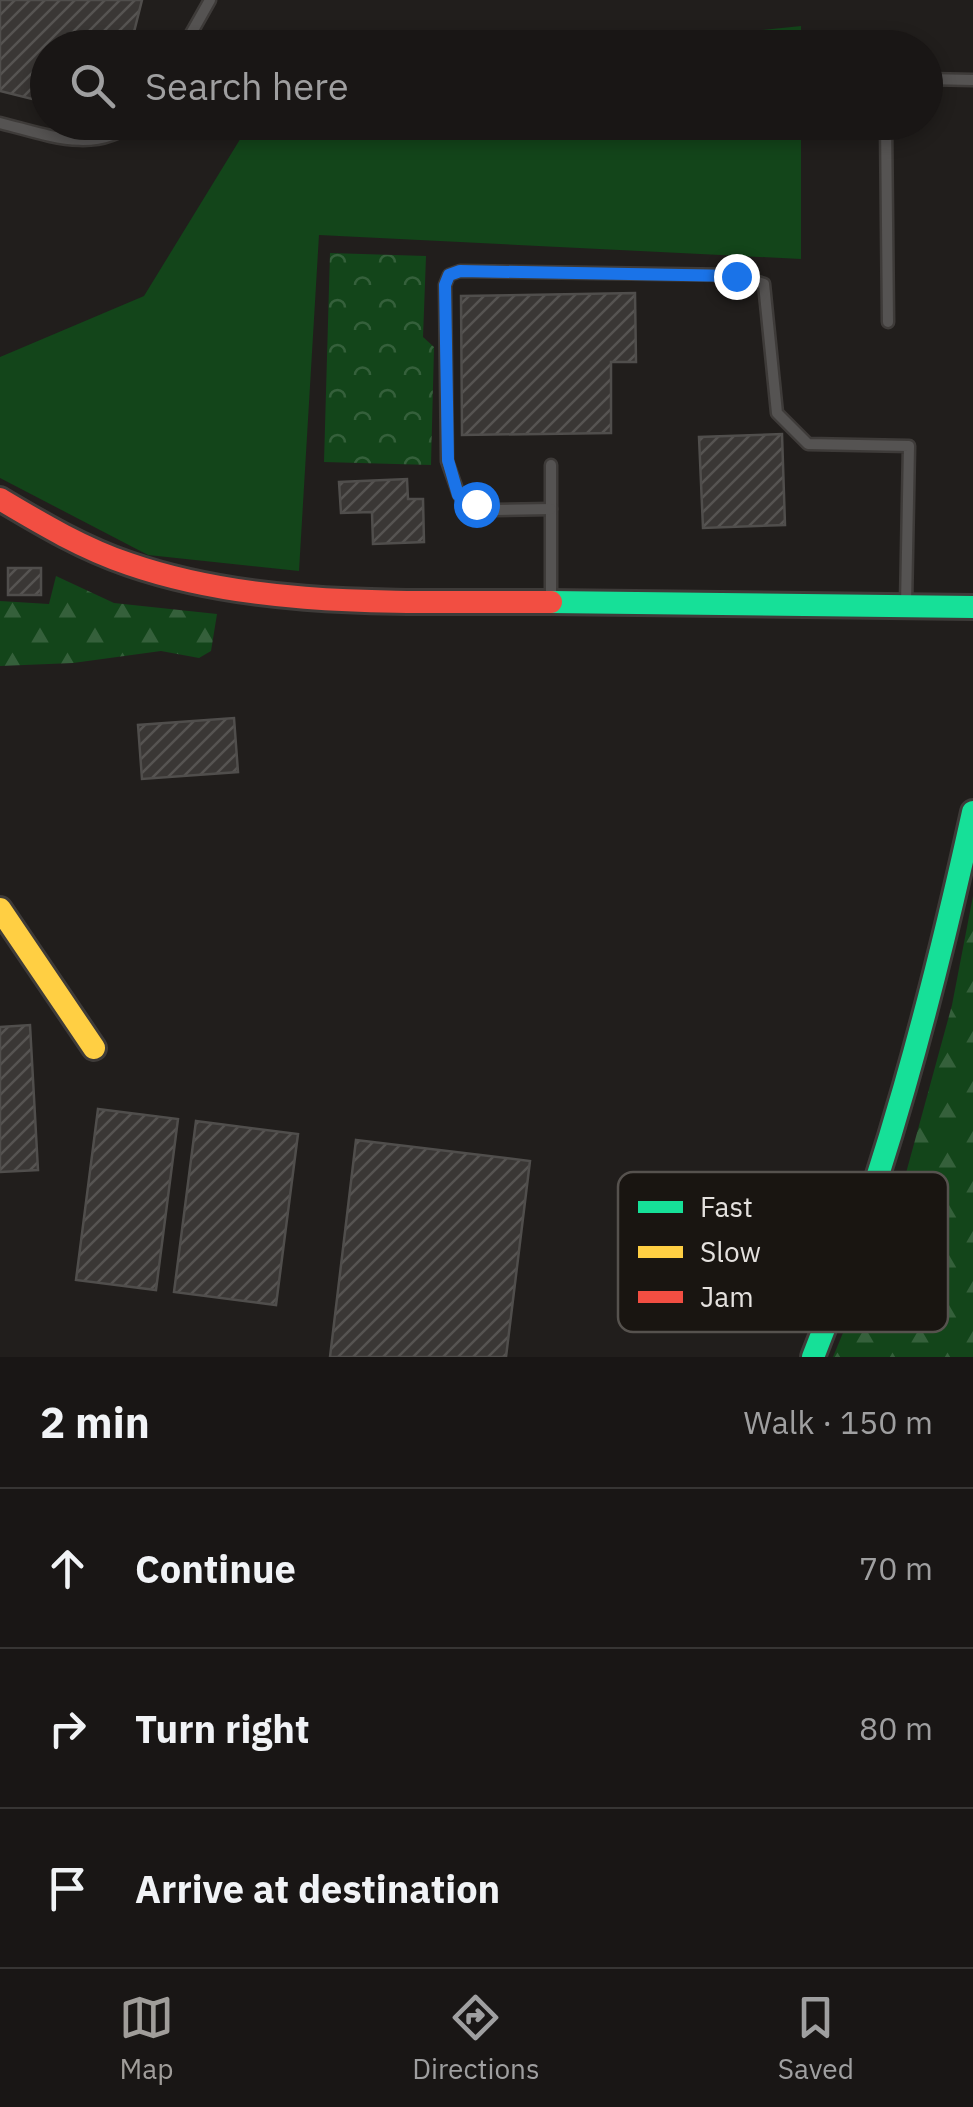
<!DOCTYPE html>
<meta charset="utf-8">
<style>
body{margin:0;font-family:"IBM Plex Sans",sans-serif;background:#221f1e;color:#f1f3f6}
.stop{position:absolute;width:30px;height:30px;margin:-22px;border:8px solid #1a73e8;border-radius:50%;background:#fff}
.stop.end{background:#1a73e8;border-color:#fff;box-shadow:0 2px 10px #0008}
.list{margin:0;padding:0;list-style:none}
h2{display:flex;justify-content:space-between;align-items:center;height:130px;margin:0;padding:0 40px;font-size:42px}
h2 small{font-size:32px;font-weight:400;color:#9f9fa0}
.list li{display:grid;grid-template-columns:65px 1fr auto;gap:30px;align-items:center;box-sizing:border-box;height:160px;padding:0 40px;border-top:2px solid #373534}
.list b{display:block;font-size:38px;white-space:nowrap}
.list em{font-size:32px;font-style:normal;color:#9f9fa0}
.icon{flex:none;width:55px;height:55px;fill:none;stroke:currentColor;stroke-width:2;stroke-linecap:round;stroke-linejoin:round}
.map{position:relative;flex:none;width:973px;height:1357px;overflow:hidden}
.search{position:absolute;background:#191615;box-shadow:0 5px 15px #0003;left:30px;right:30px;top:30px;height:110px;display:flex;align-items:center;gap:25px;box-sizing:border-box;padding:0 35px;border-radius:55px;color:#9f9fa0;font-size:38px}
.sheet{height:610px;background:#191615}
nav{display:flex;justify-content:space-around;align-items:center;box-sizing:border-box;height:140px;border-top:2px solid #373534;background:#191615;font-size:28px;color:#9f9fa0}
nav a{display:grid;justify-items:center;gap:5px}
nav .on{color:#a09d9a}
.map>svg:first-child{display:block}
</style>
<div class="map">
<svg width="973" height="1357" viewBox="0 0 973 1357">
<defs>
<pattern id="forest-firs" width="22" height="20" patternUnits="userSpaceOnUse" patternTransform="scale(2.5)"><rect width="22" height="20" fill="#13451a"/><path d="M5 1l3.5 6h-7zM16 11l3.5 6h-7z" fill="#35603b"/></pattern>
<pattern id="park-crowns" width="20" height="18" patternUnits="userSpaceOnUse" patternTransform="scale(2.5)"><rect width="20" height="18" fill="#13451a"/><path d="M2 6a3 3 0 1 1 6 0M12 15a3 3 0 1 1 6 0" fill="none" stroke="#35603b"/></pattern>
<pattern id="building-hatch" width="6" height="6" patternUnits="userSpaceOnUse" patternTransform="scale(2.5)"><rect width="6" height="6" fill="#3a3735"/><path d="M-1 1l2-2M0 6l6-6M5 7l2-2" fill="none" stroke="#565452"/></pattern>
</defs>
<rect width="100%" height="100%" fill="#211e1c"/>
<g fill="#13451a">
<polygon points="801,26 801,47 591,47"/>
<polygon points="250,123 801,123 801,259 319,235 299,571 148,555 0,478 0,357 144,296"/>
</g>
<g fill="url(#forest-firs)">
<polygon points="56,576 114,603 217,614 211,651 199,658 161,651 73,663 0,666 0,601 49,604"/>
<polygon points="973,896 973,1357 833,1357 900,1195 952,1005"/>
</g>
<polygon fill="url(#park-crowns)" points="330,253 426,256 423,337 434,347 431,465 324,462"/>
<g fill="url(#building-hatch)" stroke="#504e4c" stroke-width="2.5">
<polygon points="0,0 142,0 130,48 48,48 48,103 0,91"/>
<polygon points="635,293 636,362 611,362 611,433 462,435 461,296"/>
<polygon points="782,434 785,525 703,528 699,437"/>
<polygon points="407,479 408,499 423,499 424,542 373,544 372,512 341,513 339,482"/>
<rect x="8" y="568" width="33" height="27"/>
<polygon points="234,718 238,772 142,779 138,725"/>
<polygon points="30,1025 38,1170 0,1172 0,1027"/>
<polygon points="98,1109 178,1119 156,1290 76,1280"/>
<polygon points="196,1121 298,1134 276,1305 174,1292"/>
<polygon points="356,1140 530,1161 506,1357 330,1357"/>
</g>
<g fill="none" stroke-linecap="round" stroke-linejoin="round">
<defs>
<g id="lane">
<polyline points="183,48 210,0"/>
<polyline points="926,79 973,80"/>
<polyline points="886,122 888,322"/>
<path d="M0,123C42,133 96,156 133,122"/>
<polyline points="551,465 551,599"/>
<polyline points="551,509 495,510 459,495 447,461 445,285 449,275 460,271 736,275 764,284 777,413 808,444 909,446 906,605"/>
</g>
<g id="fast">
<polyline points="551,602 973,607"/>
<path d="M813,1357C884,1180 932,998 973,812"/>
</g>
<polyline id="slow" points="0,909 94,1048"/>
<path id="jam" d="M0,499C42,524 82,548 129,564C262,610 412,601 551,602"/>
</defs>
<use href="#lane" stroke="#3e3b39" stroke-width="15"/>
<use href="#fast" stroke="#3e3b39" stroke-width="28"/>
<use href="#slow" stroke="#3e3b39" stroke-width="28"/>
<use href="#jam" stroke="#3e3b39" stroke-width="28"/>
<use href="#lane" stroke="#555352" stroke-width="10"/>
<use href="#fast" stroke="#16e098" stroke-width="22"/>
<use href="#slow" stroke="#ffcf43" stroke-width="22"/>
<use href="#jam" stroke="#f24e42" stroke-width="22"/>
</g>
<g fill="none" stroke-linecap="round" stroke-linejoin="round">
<polyline stroke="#1a73e8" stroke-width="12" points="476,504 458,495 448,460 445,285 449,275 460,271 736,276"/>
</g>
<rect x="618" y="1172" width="330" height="160" rx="15" fill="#191511" stroke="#56524e" stroke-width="2.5"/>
<rect x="638" y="1201" width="45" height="12" fill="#16e098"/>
<rect x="638" y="1246" width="45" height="12" fill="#ffcf43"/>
<rect x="638" y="1291" width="45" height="12" fill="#f24e42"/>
<g font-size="28" fill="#e4e1de">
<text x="700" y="1217">Fast</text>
<text x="700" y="1262">Slow</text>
<text x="700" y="1307">Jam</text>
</g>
</svg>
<div class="stop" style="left:476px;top:504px"></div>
<div class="stop end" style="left:736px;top:276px"></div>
<div class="search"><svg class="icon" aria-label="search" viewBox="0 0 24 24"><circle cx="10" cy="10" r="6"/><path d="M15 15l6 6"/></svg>Search here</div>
</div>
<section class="sheet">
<h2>2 min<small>Walk · 150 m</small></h2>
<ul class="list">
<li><svg class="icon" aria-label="ahead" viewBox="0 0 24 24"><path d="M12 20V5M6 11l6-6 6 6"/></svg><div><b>Continue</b></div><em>70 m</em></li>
<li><svg class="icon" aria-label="right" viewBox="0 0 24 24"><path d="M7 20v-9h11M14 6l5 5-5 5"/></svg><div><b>Turn right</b></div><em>80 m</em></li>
<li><svg class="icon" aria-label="arrive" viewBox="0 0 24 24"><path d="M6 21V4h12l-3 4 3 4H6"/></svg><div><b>Arrive at destination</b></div></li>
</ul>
</section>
<nav>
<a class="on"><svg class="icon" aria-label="map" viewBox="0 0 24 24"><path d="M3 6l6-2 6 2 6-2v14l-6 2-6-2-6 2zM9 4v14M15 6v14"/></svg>Map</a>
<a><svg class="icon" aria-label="directions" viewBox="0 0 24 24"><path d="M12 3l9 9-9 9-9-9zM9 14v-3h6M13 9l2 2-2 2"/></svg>Directions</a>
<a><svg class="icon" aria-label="saved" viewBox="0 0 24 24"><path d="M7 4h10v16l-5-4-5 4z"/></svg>Saved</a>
</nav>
